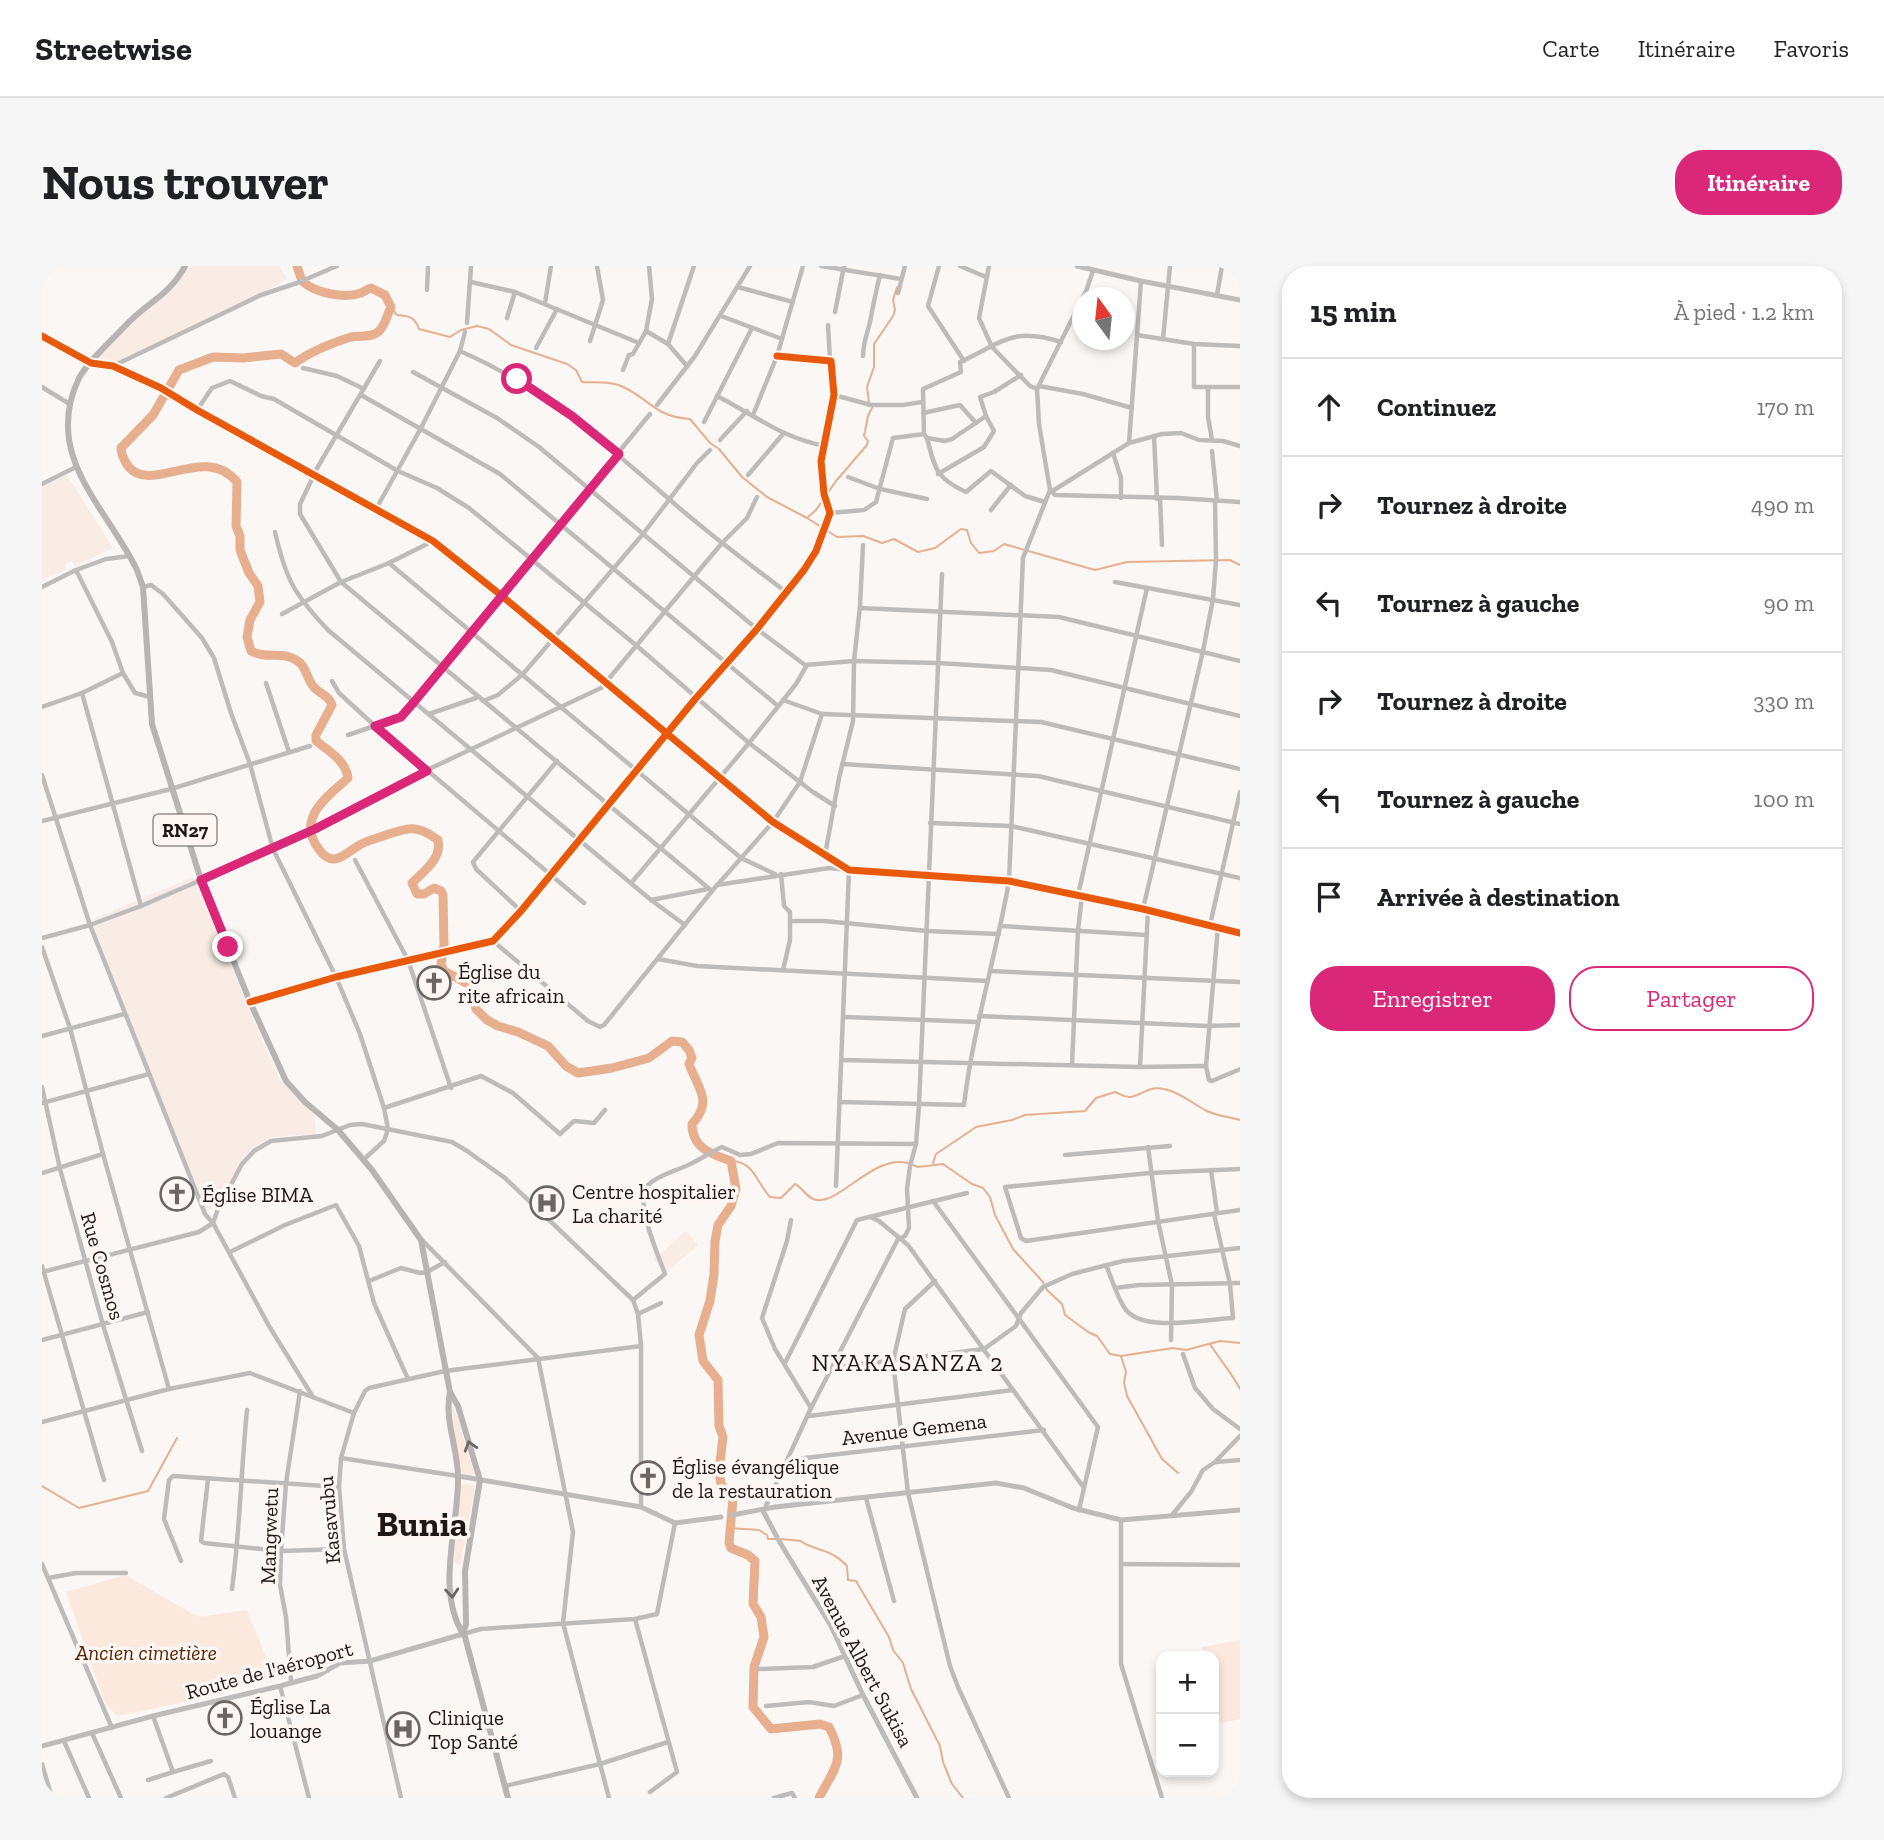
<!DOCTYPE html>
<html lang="fr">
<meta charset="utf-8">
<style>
body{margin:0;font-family:"Zilla Slab",serif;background:#f6f6f6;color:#202124}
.controls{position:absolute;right:21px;bottom:21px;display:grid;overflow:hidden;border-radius:14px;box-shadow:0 4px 10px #0003}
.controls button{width:63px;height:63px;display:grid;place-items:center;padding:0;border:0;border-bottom:2px solid #e0e0e0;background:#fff;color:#202124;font:35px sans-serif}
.compass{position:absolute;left:1030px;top:21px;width:63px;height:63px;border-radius:50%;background:#fff;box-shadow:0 4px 10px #0003;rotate:345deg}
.stop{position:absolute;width:21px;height:21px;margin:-16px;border:5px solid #db2777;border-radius:50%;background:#fff}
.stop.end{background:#db2777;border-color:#fff;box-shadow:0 2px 7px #0008}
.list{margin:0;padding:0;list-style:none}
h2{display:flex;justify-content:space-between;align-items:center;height:91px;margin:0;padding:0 28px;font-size:30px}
h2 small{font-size:23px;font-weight:400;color:#757577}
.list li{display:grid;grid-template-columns:46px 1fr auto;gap:21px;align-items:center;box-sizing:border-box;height:98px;padding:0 28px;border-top:2px solid #e0e0e0}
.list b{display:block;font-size:26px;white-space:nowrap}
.list em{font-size:23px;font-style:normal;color:#757577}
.actions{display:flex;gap:14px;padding:21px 28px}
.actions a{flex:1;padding:16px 0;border:2px solid #db2777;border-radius:28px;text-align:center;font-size:24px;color:#db2777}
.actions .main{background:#db2777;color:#fff}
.icon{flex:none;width:38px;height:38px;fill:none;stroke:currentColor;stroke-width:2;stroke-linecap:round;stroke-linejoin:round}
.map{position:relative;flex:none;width:1198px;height:1532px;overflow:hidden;border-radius:28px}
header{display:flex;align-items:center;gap:42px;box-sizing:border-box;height:98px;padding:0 35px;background:#fff;border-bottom:2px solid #e0e0e0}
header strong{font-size:33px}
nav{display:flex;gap:38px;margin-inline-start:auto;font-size:24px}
.intro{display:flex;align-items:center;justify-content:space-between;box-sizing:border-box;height:168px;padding:0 42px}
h1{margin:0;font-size:49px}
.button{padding:18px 32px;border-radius:28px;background:#db2777;color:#fff;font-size:24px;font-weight:700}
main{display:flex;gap:42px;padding:0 42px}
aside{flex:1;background:#fff;border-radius:28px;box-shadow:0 4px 10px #0003}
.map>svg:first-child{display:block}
</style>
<header>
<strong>Streetwise</strong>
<nav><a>Carte</a><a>Itinéraire</a><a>Favoris</a></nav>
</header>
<div class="intro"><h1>Nous trouver</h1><a class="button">Itinéraire</a></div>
<main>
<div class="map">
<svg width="1198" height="1532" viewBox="0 0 1198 1532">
<rect width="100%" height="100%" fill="#faf7f5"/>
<g fill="#f8ece5">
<polygon points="146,0 237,0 245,12 237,18 66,104 50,94 90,49 131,21"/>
<polygon points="25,209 71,282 33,300 30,295 23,298 24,304 0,314 0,221"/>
<polygon points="151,611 237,813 272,849 274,868 230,871 202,889 179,939 163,946 49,654"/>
<polygon points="644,965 656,979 622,1008 612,993"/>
</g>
<g fill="#fce9de">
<polygon points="409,1140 412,1142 432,1207 429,1211 418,1206 407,1143"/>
<polygon points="423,1217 431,1219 432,1225 419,1297 416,1299 412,1295 419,1220"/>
<polygon points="83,1309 156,1351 205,1344 232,1411 148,1435 75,1450 63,1437 24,1326"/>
<polygon points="1198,1374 1198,1453 1175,1458 1172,1442 1172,1390 1162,1390 1160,1381"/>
</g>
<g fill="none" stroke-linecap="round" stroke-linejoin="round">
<g stroke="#e7af8d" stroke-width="2">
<path d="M349,41L355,49C367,50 373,51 377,63L408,71L419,64L435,60L447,63L469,79L525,98L534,104L540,116C552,117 568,115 579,120C609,133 610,150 648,153L668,177L677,183L700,211L725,231L765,252L795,271L821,270L840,277L852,273L876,286L893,282L919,263L925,264L929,277L937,287L952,285L962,278L1053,304L1085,296L1188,294L1198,299"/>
<polyline points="827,137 825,121 832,101 832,78 851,50 853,44 851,34 855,21"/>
<polyline points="766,251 774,244 794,215 825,179 826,175 822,170 826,150 830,142"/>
<path d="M689,895C713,896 714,916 728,931L739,932L753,918C760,921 766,934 775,934C799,937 832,888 866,897"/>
<path d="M891,897L894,888L934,861L970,854L983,849L1043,845L1054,832L1073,826C1079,828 1083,832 1089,831C1103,828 1108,818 1126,824C1141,828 1152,839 1165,845C1175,850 1188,851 1198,854"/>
<polyline points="871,899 876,901 901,898 930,918 941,922 948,931 953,949 971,983 1001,1016 1005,1024 1020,1038 1023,1049 1046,1066 1055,1070 1068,1088 1079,1090 1131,1082 1144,1084 1178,1075 1198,1077"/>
<path d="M1168,1078C1178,1094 1190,1107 1198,1123"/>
<polyline points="1079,1090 1084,1106 1082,1116 1085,1130 1120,1193 1136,1207"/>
<polyline points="0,1220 37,1242 106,1225 135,1172"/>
<polyline points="688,1262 717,1264 725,1269 726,1273 734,1273"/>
<path d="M739,1273L759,1275C767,1282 781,1283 791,1289C796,1291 801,1296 805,1300L806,1314L814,1315L847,1371L851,1384L861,1397L869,1423L898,1480L901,1496L910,1518L921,1532"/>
</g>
<path stroke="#e7af8d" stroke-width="9" d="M255,0L260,15C273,27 302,33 319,27C322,26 325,23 329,22L343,29L349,41C345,49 343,61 336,66C329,72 318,69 309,71C290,77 269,85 253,97L239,88L201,92L171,91L137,104L111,149L79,182C79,188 81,191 84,197C105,233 162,175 195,216L194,260L198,270V284L207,307L216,320L218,336L208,354L205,371L209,385C224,394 243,384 257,396C264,401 265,413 271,420C277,428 287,429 290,439L274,469V475C286,484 304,495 306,512C286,530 254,552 276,582C280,588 285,594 293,593C301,592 309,584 316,580C323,575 333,573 341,570C365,562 374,557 396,574C400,593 382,605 370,617L375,628H382L392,622L399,625L401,629L402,679L399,698L402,705L428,719L434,743L445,754L456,760L476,766L506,780L524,800L536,807L570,802L607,792L630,775L640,776L647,784L650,792L647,798C657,824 671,835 650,858C650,882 669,888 689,895L694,923L689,940L676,959L673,975L672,1008L668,1035L657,1069L661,1095L676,1114L677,1160L681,1171L677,1205L679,1218L691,1232L687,1277L689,1282L706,1289L713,1295L711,1338L719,1351L722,1371L712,1401L711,1441L729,1463L778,1458L787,1461C805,1495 792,1502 777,1532"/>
<g stroke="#bebcba" stroke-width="4.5">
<polyline points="779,0 859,13"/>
<polyline points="897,0 886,40 922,95"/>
<polyline points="918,0 944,11"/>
<polyline points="947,0 937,52 950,81 988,120 995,123"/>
<polyline points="429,16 473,26 597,77"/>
<polyline points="696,21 751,36"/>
<polyline points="385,24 386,0"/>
<polyline points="856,27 863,0"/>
<polyline points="1175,29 1180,0"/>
<polyline points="503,37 509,0"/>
<polyline points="793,46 802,0"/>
<polyline points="679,50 740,73"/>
<polyline points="465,52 473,26"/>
<polyline points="425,57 429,0"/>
<polyline points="786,59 788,94"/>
<polyline points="604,65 626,78 645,100"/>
<polyline points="1095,69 1152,78 1198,80"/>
<polyline points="0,70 48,97"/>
<polyline points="1121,73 1128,0"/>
<polyline points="548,75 561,34 555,0"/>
<polyline points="626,78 652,0"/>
<polyline points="1152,78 1152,121 1198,121"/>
<polyline points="494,82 515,43"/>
<path d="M418,85C501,121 559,174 627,233C664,266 705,296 744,326"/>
<path d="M821,90C821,77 825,68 828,56C831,40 834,25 838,9"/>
<polyline points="71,100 219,29 255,17 295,0"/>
<polyline points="261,102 295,110 322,123"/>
<polyline points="581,104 587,89 591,88 604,65 610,33 607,0"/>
<polyline points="371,106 455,152 497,181 715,363 763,399 812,395 896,397 1009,404 1198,450"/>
<polyline points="997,120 1041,128 1090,142"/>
<polyline points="0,121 26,137"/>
<polyline points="1166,122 1166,151 1170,174"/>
<polyline points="319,129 458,208 736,440"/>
<polyline points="792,129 829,139 861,139 880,136"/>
<path d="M675,130C714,150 740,172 783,180"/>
<polyline points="615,139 653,90 708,0"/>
<polyline points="155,144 170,122 188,115 219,130 232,133 356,205 395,222 427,242 595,380 707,477 771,526 793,540"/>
<polyline points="881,147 918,139 934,157"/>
<polyline points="711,149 735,90 761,0"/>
<polyline points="662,156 710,62"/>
<path d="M882,168L885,172C893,202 893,212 924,226L949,205L983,230L1003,236"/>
<polyline points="1112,170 1115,233"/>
<polyline points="885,172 903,175 910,173 944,150 938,131 952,126 979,109"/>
<polyline points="678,174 705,145"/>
<polyline points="1087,177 1099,15"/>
<polyline points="1170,185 1175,235"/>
<polyline points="1071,187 1079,212 1079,232"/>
<polyline points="896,208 942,181 952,165 944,150"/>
<polyline points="271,209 338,95"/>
<polyline points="272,209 258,238 258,248 299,316 670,625"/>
<polyline points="706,209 741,168"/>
<polyline points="806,211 838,223 885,233"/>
<polyline points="0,218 32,202"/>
<polyline points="1008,224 1012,224 1087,177 1120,168 1139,167 1157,174 1181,175 1198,180"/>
<polyline points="1009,225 1013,229 1135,232 1198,236"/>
<polyline points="1118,232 1120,279"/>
<polyline points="334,243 379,162 418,85 423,66"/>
<polyline points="949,244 969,219"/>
<path d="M788,247L822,244L834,236L851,172L882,168L881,123L919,106L918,96C960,77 970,60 1019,76"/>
<path d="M233,266C244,314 252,328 286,364L609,634L643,659"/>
<polyline points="347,297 699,592 733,608"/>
<polyline points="34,304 70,376 81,407 93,427 108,431"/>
<polyline points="1073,316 1198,339"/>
<polyline points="0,321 34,304 64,293 88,290"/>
<polyline points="101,321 109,319 121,328 160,372 172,392 189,447 208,498 231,583 294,711 318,768 342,842 346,863 342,875 321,894"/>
<polyline points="818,342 1017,351 1198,395"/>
<polyline points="240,348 299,316 347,297 391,275"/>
<polyline points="290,415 297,427 333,460 542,637"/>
<polyline points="224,417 247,486"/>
<polyline points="40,427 99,640"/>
<polyline points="741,434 780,448 999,456 1198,503"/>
<polyline points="441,435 456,429 481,408 601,268 655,197 668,184"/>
<polyline points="0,441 40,427 81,407"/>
<polyline points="387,448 434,432"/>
<polyline points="306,469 359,451 608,148"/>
<polyline points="800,498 996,510 1198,558"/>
<polyline points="0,509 48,659 163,948 171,957 227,1060 271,1131"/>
<polyline points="0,555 129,523 268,480"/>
<polyline points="888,557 969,560 1198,612"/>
<polyline points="783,589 797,512 811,455 812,395 818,340 821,279"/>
<polyline points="313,594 366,694 409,822"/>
<polyline points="739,608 742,640 748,646 748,674 741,704"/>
<polyline points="590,616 707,477 754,418 765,399"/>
<polyline points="675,619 787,602 807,604 794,920"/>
<polyline points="1036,629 1105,322"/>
<polyline points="609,634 666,623"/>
<polyline points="1101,643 1161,385 1171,333 1174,294 1173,235"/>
<polyline points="479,645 434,603 431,596 515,495"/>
<polyline points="748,655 782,655 885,665 957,668"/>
<polyline points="1168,659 1198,526"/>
<polyline points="959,660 1104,669"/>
<polyline points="1176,661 1164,800 1167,814 1170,815 1198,803"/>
<polyline points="0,672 48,659 99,640 231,583 385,504 559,422 680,277 705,252 715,231"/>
<polyline points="451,675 546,755 558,761 562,759 670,625 731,556 758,516 780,448"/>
<polyline points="0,681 28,762 61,888 127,1123"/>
<polyline points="616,693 655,700 946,715"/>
<polyline points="948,705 1198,716"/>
<polyline points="208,736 294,711 451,675 479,645 654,432 715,363 762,304 774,285 788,247 782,228 779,195 792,129 789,95 735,90"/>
<polyline points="937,750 1166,760 1198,759"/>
<polyline points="803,751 936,756"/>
<polyline points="0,770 82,748"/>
<polyline points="800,794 1098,801 1164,800"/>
<polyline points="1030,799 1036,664 1040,630"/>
<polyline points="1098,801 1106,644"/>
<polyline points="0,821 18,903 61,1059 100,1185"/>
<path d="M799,836L922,839C931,763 954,690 967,615L981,292L1008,224L997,158L995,123L1044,25L1051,5"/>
<polyline points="0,837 107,808"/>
<polyline points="342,842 439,810 471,827 518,868 532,855 552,857 563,844"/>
<polyline points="1106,881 1116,955 1130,1019 1129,1074"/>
<polyline points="1023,889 1128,880"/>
<polyline points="1198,903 1108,907 963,921 979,972 984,975 1198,944"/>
<polyline points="1169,904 1175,947"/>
<polyline points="0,907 61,888"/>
<polyline points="891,935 1056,1161 1042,1222"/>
<polyline points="828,951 837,955 866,979 1042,1222 1037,1244"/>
<polyline points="749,954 745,975 720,1052 733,1083 769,1142"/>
<polyline points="380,974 496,1092 531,1266 521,1357 567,1532"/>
<polyline points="188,986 243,959 294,939 317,980 332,1037 366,1113"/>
<path d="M1064,999C1070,1013 1075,1032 1084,1044C1103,1067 1164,1053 1191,1052L1188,1018L1172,948"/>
<polyline points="0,1000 62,1214"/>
<polyline points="0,1006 157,966 171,957 176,943 200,898 212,885 229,875 280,870 308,859 320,858 410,876 425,885 463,912 591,1034 596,1048 599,1080 599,1241"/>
<polyline points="327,1015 359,1002 378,1007 385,1006 403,996"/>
<polyline points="893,1015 863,1043 851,1095 866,1227 908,1400 916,1421 967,1532"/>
<polyline points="1073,1022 1097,1019 1198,1017"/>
<path d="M591,1034L623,1008C617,991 591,933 606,919C616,909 634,905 646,899C658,894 668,886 680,881L698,889L709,888L736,877L874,878"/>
<polyline points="596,1048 619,1037"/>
<polyline points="0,1074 106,1046"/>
<polyline points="1141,1088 1153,1122 1171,1143 1198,1163"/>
<polyline points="743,1097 815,954 925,927"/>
<polyline points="789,1102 942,1083 974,1060 979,1047 1001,1021 1030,1008 1081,995 1198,982"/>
<polyline points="312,1147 299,1192 297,1221 302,1283 359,1532"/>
<polyline points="767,1150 971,1124"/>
<polyline points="0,1156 127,1123 208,1107 312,1147 323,1125 327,1122 403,1105 599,1080"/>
<polyline points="299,1192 416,1210"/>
<polyline points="746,1194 1002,1164"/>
<polyline points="1174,1196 1198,1194"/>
<polyline points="166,1213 159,1275 162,1277 239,1285 302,1283"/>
<polyline points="824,1232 852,1335"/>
<polyline points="722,1244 769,1142 856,973 863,970 867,962 865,923 868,900 874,878 877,839 900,308"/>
<polyline points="1130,1249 1149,1226 1161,1204 1173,1196 1198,1170"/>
<polyline points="1079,1254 1079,1398 1120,1532"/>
<polyline points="139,1295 122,1253 127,1214 131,1210 297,1221"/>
<polyline points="0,1298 70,1462"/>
<polyline points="1079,1298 1198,1299"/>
<polyline points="6,1312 34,1307 84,1307"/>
<path d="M190,1323C198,1264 199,1204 205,1144"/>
<polyline points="593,1353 635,1506 608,1526"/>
<polyline points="421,1368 439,1363 593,1353 615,1348 633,1257"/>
<polyline points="717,1403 771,1401 803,1390"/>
<polyline points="249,1416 244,1351 238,1319 239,1285 244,1217 258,1125"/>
<polyline points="238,1420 267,1532"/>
<polyline points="724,1440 767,1436 792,1440 821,1429"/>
<polyline points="111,1450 131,1506 169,1495"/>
<polyline points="50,1467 79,1532"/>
<polyline points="22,1475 47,1532"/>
<polyline points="0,1498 10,1532"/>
<polyline points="106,1514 131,1506"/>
<polyline points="463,1520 558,1498 626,1476"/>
<polyline points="124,1532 182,1508 186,1511 193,1532"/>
<polyline points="732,1532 750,1527 753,1532"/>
</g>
<g stroke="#bebcba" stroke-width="5">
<polyline points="1035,0 1099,15 1198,34"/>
<path d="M49,97C89,103 121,124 155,144L391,275L460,330L731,556L807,604L967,615L1101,643L1198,667"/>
<polyline points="416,1210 599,1241 633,1257 679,1251"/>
<polyline points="721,1245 735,1271"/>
<polyline points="690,1249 733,1241 954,1217 982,1222 1031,1242 1079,1254 1198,1244"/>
<polyline points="737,1275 789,1360 821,1429 875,1532"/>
<polyline points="0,1480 111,1450 238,1420 275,1410 298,1397 328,1395 421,1368"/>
</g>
<g stroke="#b7b4b2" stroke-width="6">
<path d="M143,0C127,30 105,36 83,60C68,76 48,93 37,112C0,190 64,240 95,304L101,321L110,458L159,614L208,736L244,815L263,836L296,864L330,904L379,974L408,1126L416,1140L438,1214L423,1305L424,1358L421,1368"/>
<path d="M408,1126C402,1155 416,1182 416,1211C417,1262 392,1325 423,1371L466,1532"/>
</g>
<defs>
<g id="cycleway">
<polyline points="0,70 49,97 71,100 119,122 155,144 391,275 460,330 731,556 807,604 967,615 1101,643 1198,667"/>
<polyline points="208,736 294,711 451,675 479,645 654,432 715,363 762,304 774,285 788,247 782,228 779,195 792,129 789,95 735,90"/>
</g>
</defs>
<use href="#cycleway" stroke="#fdf6f2" stroke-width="11"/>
<use href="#cycleway" stroke="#e8590c" stroke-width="7"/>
</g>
<defs><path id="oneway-chevron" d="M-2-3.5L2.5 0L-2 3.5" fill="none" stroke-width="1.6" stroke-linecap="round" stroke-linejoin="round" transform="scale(1.75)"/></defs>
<g stroke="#6a6664">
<use href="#oneway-chevron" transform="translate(428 1180) rotate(-107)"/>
<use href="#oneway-chevron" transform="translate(410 1327) rotate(85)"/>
</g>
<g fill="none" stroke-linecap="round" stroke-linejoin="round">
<polyline stroke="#db2777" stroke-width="9" points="186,681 159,614 273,563 385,505 333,460 359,451 372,436 577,188 530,150 475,113"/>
</g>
<defs>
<symbol id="church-ring" viewBox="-11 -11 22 22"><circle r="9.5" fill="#fdf6f2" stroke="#6b6663" stroke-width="1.5"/><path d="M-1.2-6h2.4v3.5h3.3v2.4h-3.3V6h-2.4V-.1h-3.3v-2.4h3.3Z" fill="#6b6663"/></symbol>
<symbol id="hospital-ring" viewBox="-11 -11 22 22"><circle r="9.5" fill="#fdf6f2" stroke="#6b6663" stroke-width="1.5"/><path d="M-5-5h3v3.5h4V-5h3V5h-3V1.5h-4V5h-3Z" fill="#6b6663"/></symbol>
</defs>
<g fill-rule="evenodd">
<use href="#church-ring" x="373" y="698" width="38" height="38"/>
<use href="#church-ring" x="116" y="909" width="38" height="38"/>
<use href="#hospital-ring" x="486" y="918" width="38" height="38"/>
<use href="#church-ring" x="587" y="1193" width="38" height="38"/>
<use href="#church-ring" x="164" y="1433" width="38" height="38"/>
<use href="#hospital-ring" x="342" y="1444" width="38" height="38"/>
</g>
<g text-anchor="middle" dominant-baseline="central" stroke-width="7" stroke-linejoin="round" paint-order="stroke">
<rect fill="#fdf6f2" stroke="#615b57" stroke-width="2" x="111.5" y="548.5" width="63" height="31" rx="5"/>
<g font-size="19" font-weight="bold" fill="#1e1815">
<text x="143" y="564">RN27</text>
</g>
<g font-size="21" fill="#1e1815" stroke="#fdf6f2" text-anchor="start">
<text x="416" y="705">Église du<tspan x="416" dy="24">rite africain</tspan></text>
<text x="530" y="925">Centre hospitalier<tspan x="530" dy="24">La charité</tspan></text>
<text x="160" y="928">Église BIMA</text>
<text x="630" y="1200">Église évangélique<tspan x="630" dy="24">de la restauration</tspan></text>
<text x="208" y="1440">Église La<tspan x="208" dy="24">louange</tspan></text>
<text x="386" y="1451">Clinique<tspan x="386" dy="24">Top Santé</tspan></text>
</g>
<g font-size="21" fill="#1e1815" stroke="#fdf6f2">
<text transform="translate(61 1000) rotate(74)">Rue Cosmos</text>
<text transform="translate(872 1163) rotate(-7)">Avenue Gemena</text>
<text transform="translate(287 1254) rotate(-95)">Kasavubu</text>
<text transform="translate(227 1270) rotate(-88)">Mangwetu</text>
<text transform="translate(821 1395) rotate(62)">Avenue Albert Sukisa</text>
<text transform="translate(227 1404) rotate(-15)">Route de l'aéroport</text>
</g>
<g font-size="21" font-style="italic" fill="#562400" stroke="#fdf6f2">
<text x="104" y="1386">Ancien cimetière</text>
</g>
<g font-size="24" letter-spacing="2" fill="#1e1815" stroke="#fdf6f2">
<text x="866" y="1096">NYAKASANZA 2</text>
</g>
<g font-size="35" font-weight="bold" fill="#1e1815" stroke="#fdf6f2">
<text x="380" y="1258">Bunia</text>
</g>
</g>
</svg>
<div class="controls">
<button>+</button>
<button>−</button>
</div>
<svg class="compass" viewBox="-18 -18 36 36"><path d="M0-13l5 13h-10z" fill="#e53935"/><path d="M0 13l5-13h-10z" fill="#757577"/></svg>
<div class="stop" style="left:475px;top:113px"></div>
<div class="stop end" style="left:186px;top:681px"></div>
</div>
<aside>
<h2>15 min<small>À pied · 1.2 km</small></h2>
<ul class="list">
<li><svg class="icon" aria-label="ahead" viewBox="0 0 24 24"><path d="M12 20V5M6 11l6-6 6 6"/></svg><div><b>Continuez</b></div><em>170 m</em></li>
<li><svg class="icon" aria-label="right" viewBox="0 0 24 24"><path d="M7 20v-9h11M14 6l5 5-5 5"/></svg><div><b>Tournez à droite</b></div><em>490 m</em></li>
<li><svg class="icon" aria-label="left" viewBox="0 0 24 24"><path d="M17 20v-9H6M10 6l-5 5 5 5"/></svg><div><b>Tournez à gauche</b></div><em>90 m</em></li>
<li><svg class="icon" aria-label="right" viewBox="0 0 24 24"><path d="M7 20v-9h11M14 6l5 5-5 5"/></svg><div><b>Tournez à droite</b></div><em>330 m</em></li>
<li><svg class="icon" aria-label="left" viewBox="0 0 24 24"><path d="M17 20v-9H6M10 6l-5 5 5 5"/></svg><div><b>Tournez à gauche</b></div><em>100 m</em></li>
<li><svg class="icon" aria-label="arrive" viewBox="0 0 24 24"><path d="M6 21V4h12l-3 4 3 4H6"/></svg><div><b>Arrivée à destination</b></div></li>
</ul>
<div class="actions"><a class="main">Enregistrer</a><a>Partager</a></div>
</aside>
</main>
